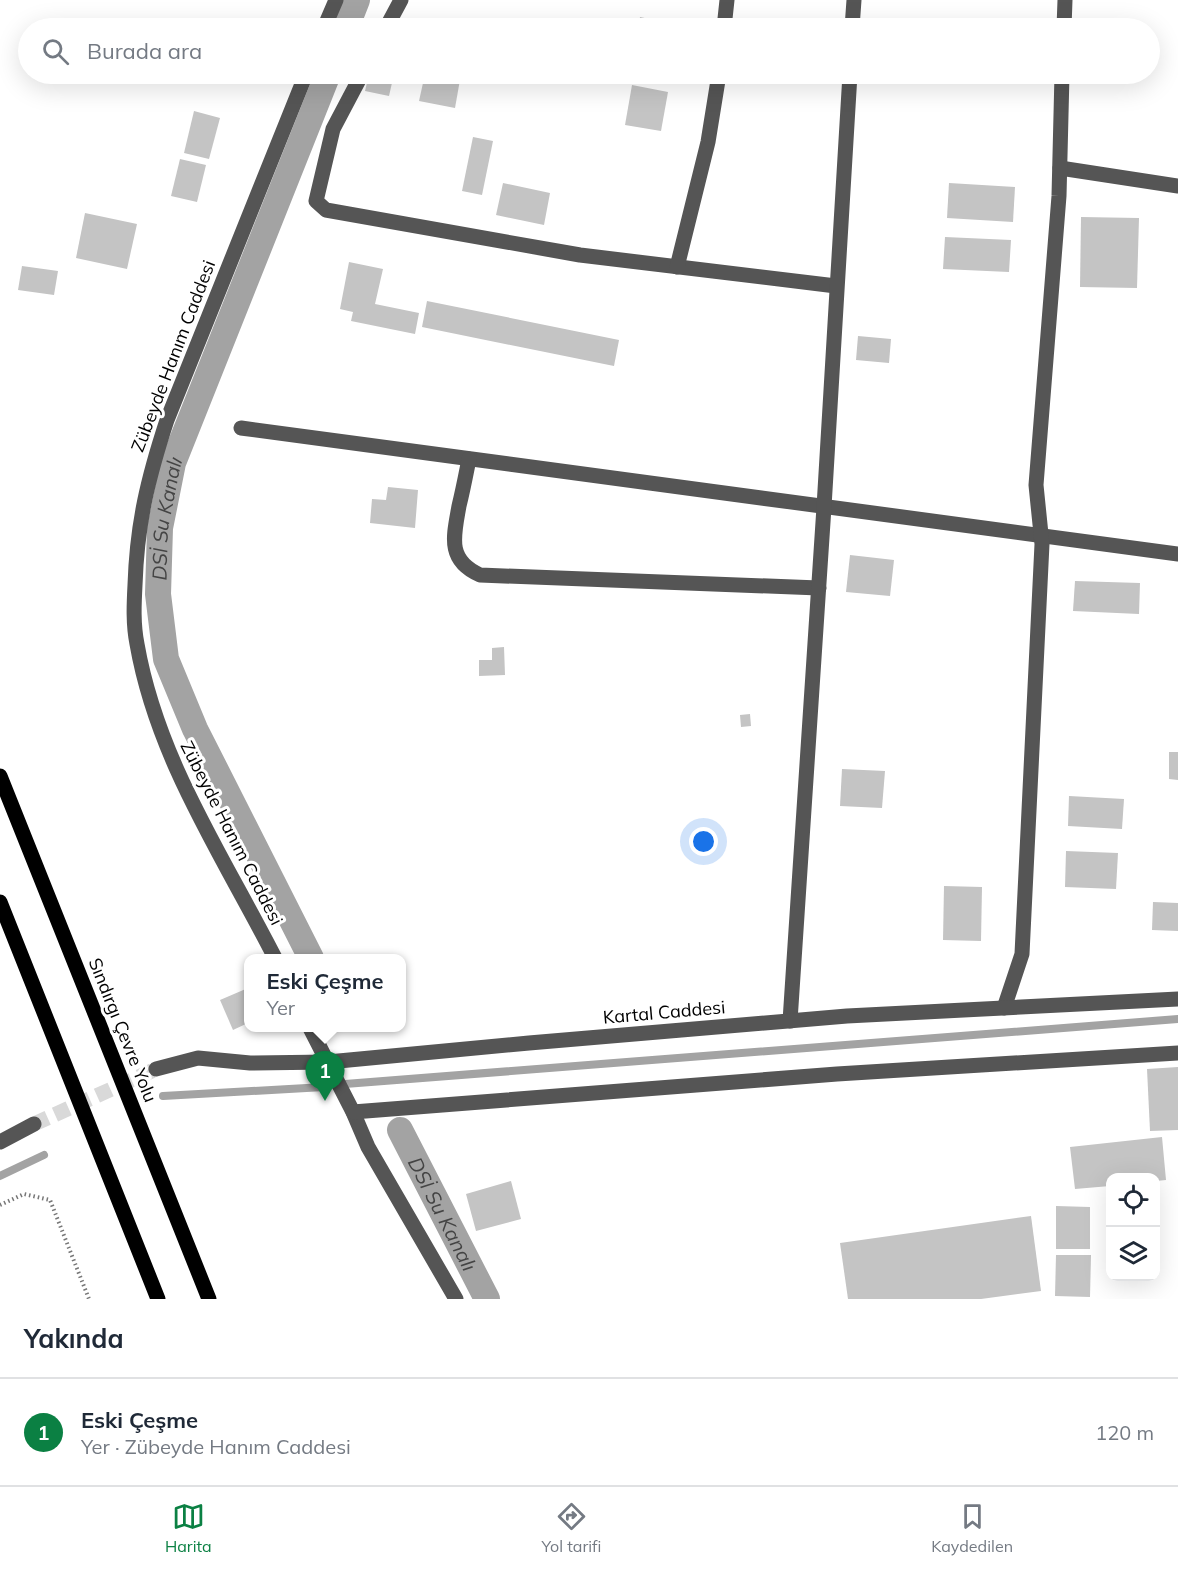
<!DOCTYPE html>
<html lang="tr">
<meta charset="utf-8">
<style>
body{margin:0;font-family:Mulish,sans-serif;background:#f2f2f3;color:#1f2937}
.controls{position:absolute;right:18px;bottom:18px;display:grid;overflow:hidden;border-radius:12px;box-shadow:0 6px 24px #0002}
.controls button{width:54px;height:54px;display:grid;place-items:center;padding:0;border:0;border-bottom:2px solid #e0e1e3;background:#fff;color:#1f2937;font:30px sans-serif}
.you{position:absolute;left:704px;top:842px;width:21px;height:21px;margin:-15px;border:4px solid #fff;border-radius:50%;background:#1a73e8;box-shadow:0 0 0 9px #1a73e833}
.badge{display:grid;place-items:center;width:39px;height:39px;border-radius:50%;background:#0b8043;color:#fff;font-size:20px;font-weight:700}
.pin{position:absolute;translate:-50% -50px;filter:drop-shadow(0 2px 3px #0008)}
.pin::after{content:'';position:absolute;top:32px;width:21px;height:18px;background:inherit;clip-path:polygon(0 0,100% 0,50% 100%)}
.popup{position:absolute;left:244px;top:954px;width:162px;height:78px;box-sizing:border-box;display:grid;place-content:center;border-radius:12px;background:#fff;filter:drop-shadow(0 2px 4px #0005);font-size:20px;white-space:nowrap;color:#747a83}
.popup b{font-size:22px;color:#1f2937}
.popup::after{content:'';position:absolute;left:50%;top:100%;margin-left:-12px;border:12px solid transparent;border-top-color:#fff}
.list{margin:0;padding:0;list-style:none}
h2{display:flex;justify-content:space-between;align-items:center;height:78px;margin:0;padding:0 24px;font-size:26px}
h2 small{font-size:20px;font-weight:400;color:#747a83}
.list li{display:grid;grid-template-columns:39px 1fr auto;gap:18px;align-items:center;box-sizing:border-box;height:108px;padding:0 24px;border-top:2px solid #e0e1e3}
.list b{display:block;font-size:22px;white-space:nowrap}
.list p{margin:0;font-size:20px;white-space:nowrap;color:#747a83}
.list em{font-size:20px;font-style:normal;color:#747a83}
.icon{flex:none;width:33px;height:33px;fill:none;stroke:currentColor;stroke-width:2;stroke-linecap:round;stroke-linejoin:round}
.map{position:relative;flex:none;width:1178px;height:1299px;overflow:hidden}
.search{position:absolute;background:#fff;box-shadow:0 6px 24px #0002;left:18px;right:18px;top:18px;height:66px;display:flex;align-items:center;gap:15px;box-sizing:border-box;padding:0 21px;border-radius:33px;color:#747a83;font-size:22px}
.sheet{height:186px;background:#fff}
nav{display:flex;justify-content:space-around;align-items:center;box-sizing:border-box;height:84px;border-top:2px solid #e0e1e3;background:#fff;font-size:16px;color:#747a83}
nav a{display:grid;justify-items:center;gap:3px}
nav .on{color:#0b8043}
.map>svg:first-child{display:block}
</style>
<div class="map">
<svg width="1178" height="1299" viewBox="0 0 1178 1299">
<rect width="100%" height="100%" fill="#fff"/>
<g fill="none" stroke-linecap="round" stroke-linejoin="round">
<g stroke="#a3a3a3" stroke-width="8">
<polyline points="345,1084 1178,1019"/>
<polyline points="163,1096 324,1087"/>
<polyline points="0,1176 44,1155"/>
</g>
<g stroke="#a3a3a3" stroke-width="26">
<polyline points="346,28 357,0"/>
<path id="s1" d="M311,958L195,729L166,659L158,594L160,528L173,463L328,74"/>
<path id="s2" d="M400,1130L487,1299"/>
</g>
</g>
<g fill="#c4c4c4">
<polygon points="640,17 682,26 682,28 638,28"/>
<polygon points="369,74 394,74 389,96 365,91"/>
<polygon points="425,74 461,74 455,108 419,101"/>
<polygon points="632,85 668,92 661,131 625,125"/>
<polygon points="194,111 220,118 209,159 184,153"/>
<polygon points="473,137 493,141 482,195 462,191"/>
<polygon points="180,159 206,165 197,202 171,196"/>
<polygon points="503,183 550,193 544,225 496,215"/>
<polygon points="949,183 1015,187 1013,222 947,218"/>
<polygon points="85,213 137,224 127,269 76,258"/>
<polygon points="1081,217 1139,218 1137,288 1080,287"/>
<polygon points="945,237 1011,240 1009,272 943,269"/>
<polygon points="349,262 383,269 375,304 419,313 415,334 351,321 353,312 340,309"/>
<polygon points="22,266 58,271 54,295 18,290"/>
<polygon points="427,301 619,340 614,366 422,327"/>
<polygon points="858,336 891,339 889,363 856,360"/>
<polygon points="388,487 418,490 415,528 370,523 372,499 386,500"/>
<polygon points="850,555 894,560 890,596 846,592"/>
<polygon points="1075,581 1140,583 1139,614 1073,611"/>
<polygon points="504,647 505,675 479,676 479,660 492,660 492,648"/>
<polygon points="750,714 751,726 741,727 740,715"/>
<polygon points="1169,752 1178,752 1178,780 1169,779"/>
<polygon points="842,769 885,771 882,808 840,806"/>
<polygon points="1069,796 1124,799 1122,829 1068,826"/>
<polygon points="1066,851 1118,853 1116,889 1065,887"/>
<polygon points="944,886 982,887 981,941 943,940"/>
<polygon points="1153,902 1178,903 1178,931 1152,930"/>
<polygon points="248,988 248,1023 233,1030 220,1000"/>
<polygon points="1178,1067 1178,1130 1150,1131 1147,1069"/>
<polygon points="1162,1137 1166,1180 1156,1181 1156,1178 1110,1178 1110,1186 1075,1189 1070,1147"/>
<polygon points="511,1181 521,1219 476,1231 466,1194"/>
<polygon points="1056,1206 1090,1207 1090,1249 1056,1249"/>
<polygon points="1031,1216 1041,1291 981,1299 848,1299 840,1243"/>
<polygon points="1056,1255 1091,1255 1090,1297 1055,1296"/>
</g>
<g fill="none" stroke-linecap="round" stroke-linejoin="round">
<polyline stroke="#d9d9d9" stroke-width="15" stroke-dasharray="15 8" stroke-linecap="butt" points="34,1124 156,1069"/>
<polyline stroke="#777" stroke-width="4" stroke-dasharray="1.5 3" stroke-linecap="butt" points="0,1205 24,1194 50,1200 89,1299"/>
<g stroke="#555" stroke-width="15">
<polyline points="324,28 336,0"/>
<polyline points="386,28 401,0"/>
<polyline points="724,28 727,0"/>
<polyline points="852,28 854,0"/>
<polyline points="1064,28 1065,0"/>
<polyline points="362,74 333,129 316,201 326,210 580,255 836,286"/>
<polyline points="1060,168 1178,186"/>
<polyline points="677,267 708,142 719,74"/>
<polyline points="241,428 1178,554"/>
<path d="M469,459C466,474 463,490 459,506C454,535 446,560 480,575L819,588"/>
<path d="M275,958C223,856 157,759 137,644C133,624 134,604 135,585C137,523 148,478 167,420L306,74"/>
<polyline points="1004,1008 1022,954 1042,544 1036,485 1059,196 1062,74"/>
<polyline points="790,1021 824,507 850,74"/>
<polyline points="310,1028 353,1112 368,1147 456,1299"/>
<polyline points="156,1069 198,1058 250,1063 328,1062 529,1043 847,1016 1178,999"/>
<polyline points="353,1112 837,1074 1178,1053"/>
<polyline points="0,1142 34,1124"/>
</g>
<g stroke="#000" stroke-width="15">
<polyline points="0,776 209,1299"/>
<polyline points="0,902 158,1299"/>
</g>
</g>
<g text-anchor="middle" dominant-baseline="central" stroke-width="6" stroke-linejoin="round" paint-order="stroke">
<g font-size="18" fill="#000" stroke="#fff">
<text transform="translate(173 356) rotate(-69)">Zübeyde Hanım Caddesi</text>
<text transform="translate(232 833) rotate(63)">Zübeyde Hanım Caddesi</text>
<text transform="translate(664 1012) rotate(-5)">Kartal Caddesi</text>
<text transform="translate(123 1030) rotate(68)">Sındırgı Çevre Yolu</text>
</g>
<g font-size="20" font-style="italic" fill="#444" stroke="#fff">
<text stroke="none"><textPath href="#s1" startOffset="474">DSİ Su Kanalı</textPath></text>
<text stroke="none"><textPath href="#s2" startOffset="94">DSİ Su Kanalı</textPath></text>
</g>
</g>
</svg>
<div class="controls">
<button><svg class="icon" aria-label="locate" viewBox="0 0 24 24"><circle cx="12" cy="12" r="6"/><path d="M12 2v4M12 18v4M2 12h4M18 12h4"/></svg></button>
<button><svg class="icon" aria-label="layers" viewBox="0 0 24 24"><path d="M12 4l9 5-9 5-9-5zM3 14l9 5 9-5"/></svg></button>
</div>
<div class="you"></div>
<div class="pin badge" style="left:325px;top:1101px">1</div>
<div class="popup"><b>Eski Çeşme</b>Yer</div>
<div class="search"><svg class="icon" aria-label="search" viewBox="0 0 24 24"><circle cx="10" cy="10" r="6"/><path d="M15 15l6 6"/></svg>Burada ara</div>
</div>
<section class="sheet">
<h2>Yakında<small></small></h2>
<ul class="list">
<li><span class="badge">1</span><div><b>Eski Çeşme</b><p>Yer · Zübeyde Hanım Caddesi</p></div><em>120 m</em></li>
</ul>
</section>
<nav>
<a class="on"><svg class="icon" aria-label="map" viewBox="0 0 24 24"><path d="M3 6l6-2 6 2 6-2v14l-6 2-6-2-6 2zM9 4v14M15 6v14"/></svg>Harita</a>
<a><svg class="icon" aria-label="directions" viewBox="0 0 24 24"><path d="M12 3l9 9-9 9-9-9zM9 14v-3h6M13 9l2 2-2 2"/></svg>Yol tarifi</a>
<a><svg class="icon" aria-label="saved" viewBox="0 0 24 24"><path d="M7 4h10v16l-5-4-5 4z"/></svg>Kaydedilen</a>
</nav>
